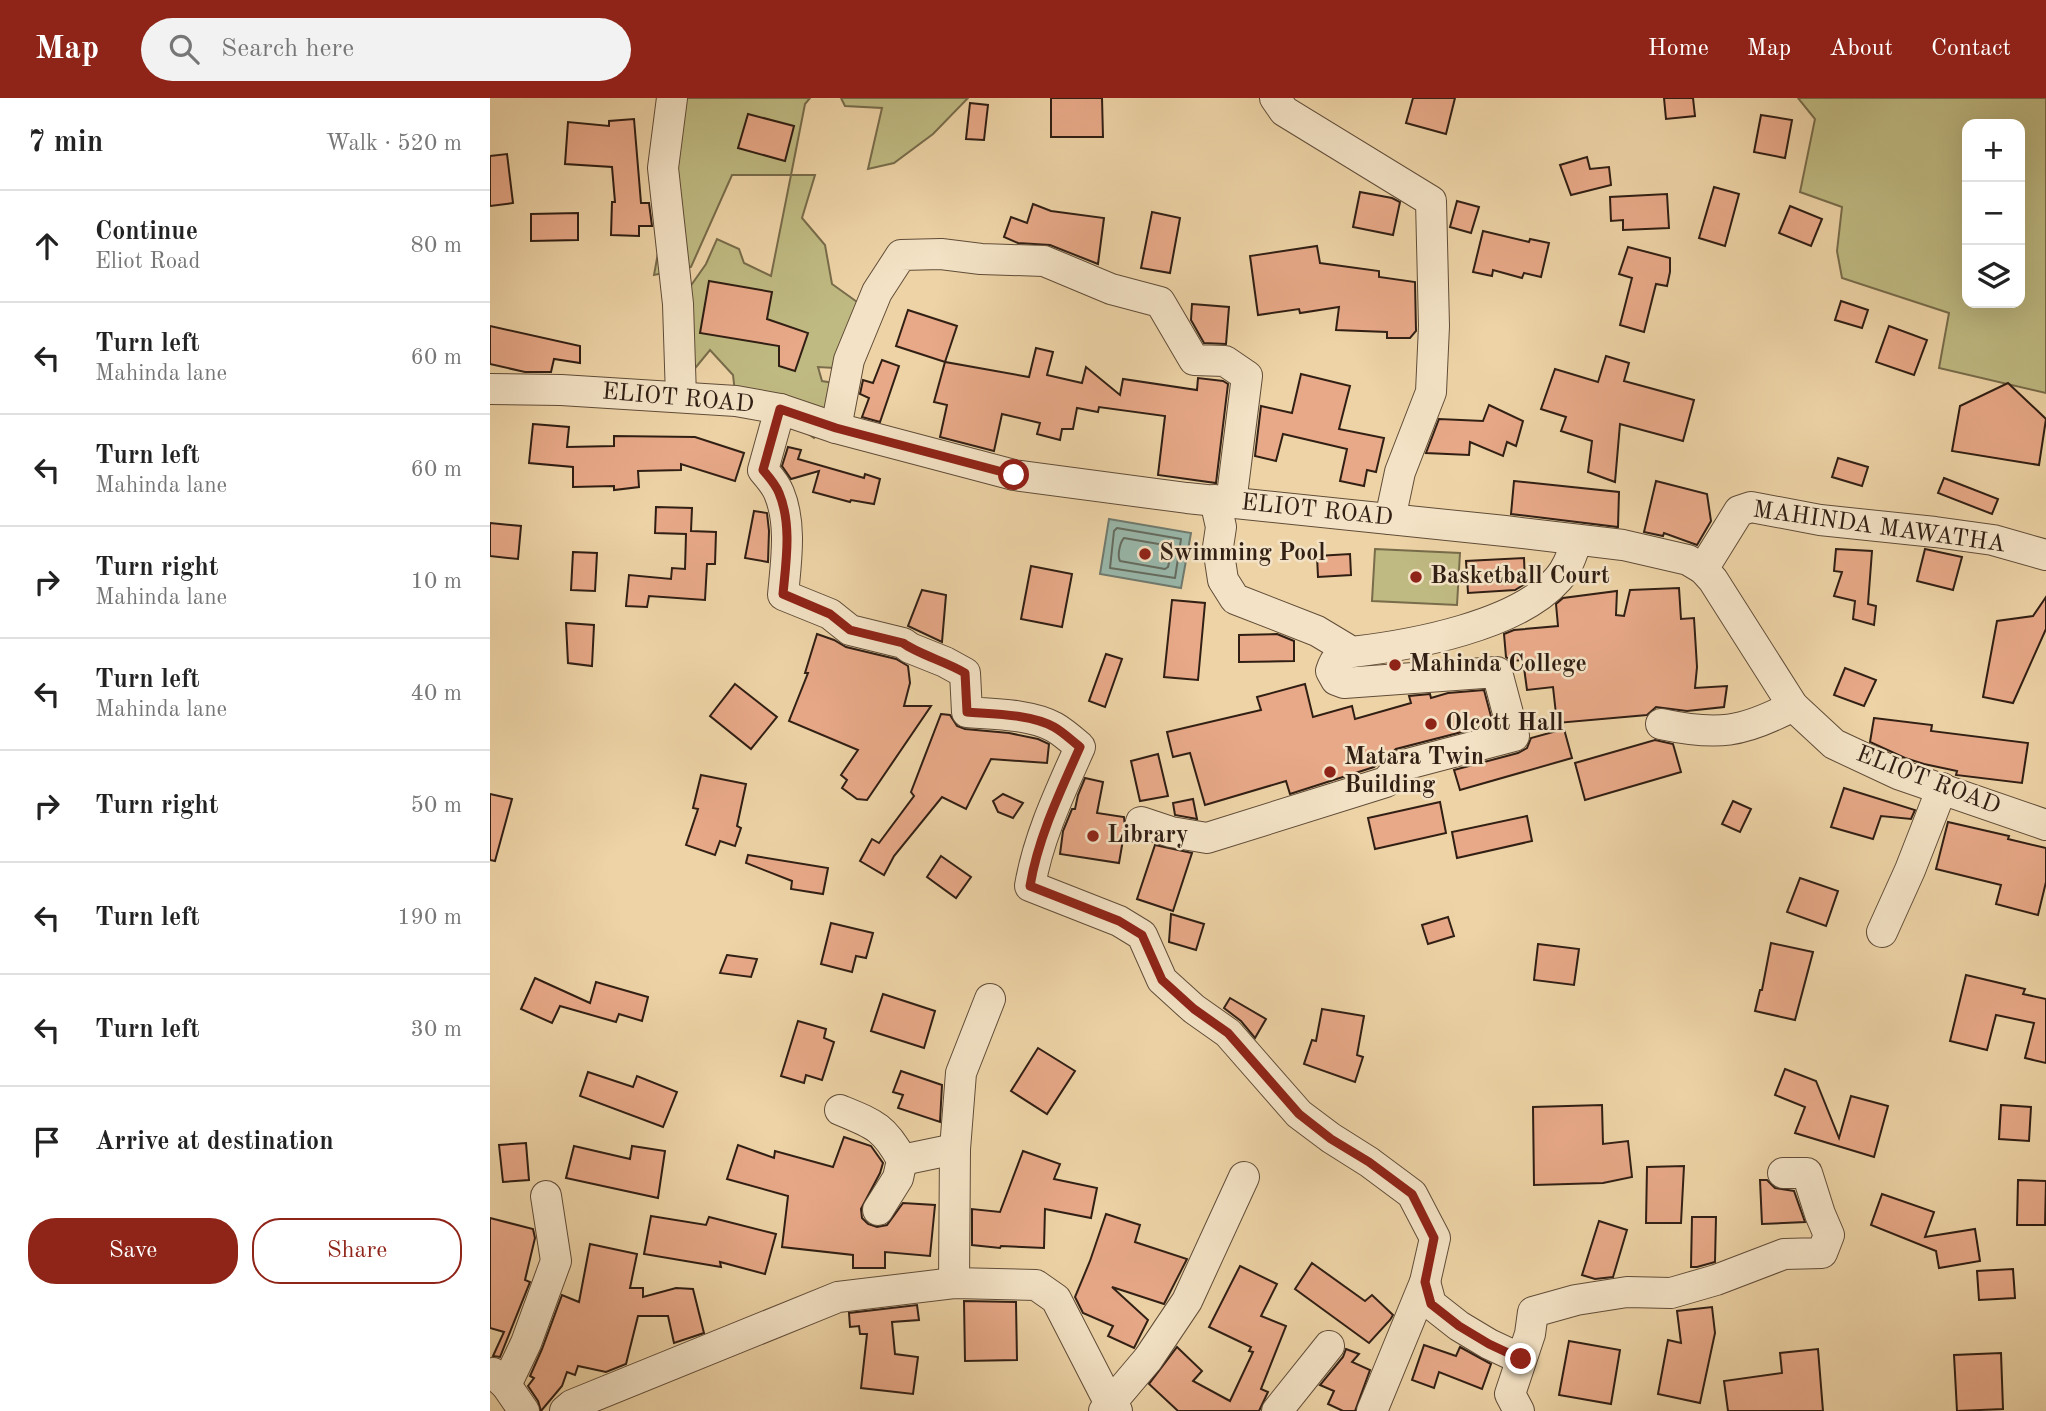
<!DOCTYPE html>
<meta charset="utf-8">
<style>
body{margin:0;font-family:"Old Standard TT",serif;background:#f2f2f2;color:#222}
.controls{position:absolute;right:21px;top:21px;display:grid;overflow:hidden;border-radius:14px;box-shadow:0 7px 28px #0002}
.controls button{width:63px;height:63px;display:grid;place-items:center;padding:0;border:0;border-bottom:2px solid #e0e0e0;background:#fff;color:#222;font:35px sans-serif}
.stop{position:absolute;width:21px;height:21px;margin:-16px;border:5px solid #8f2418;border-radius:50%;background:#fff}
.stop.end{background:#8f2418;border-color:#fff;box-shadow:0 2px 7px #0008}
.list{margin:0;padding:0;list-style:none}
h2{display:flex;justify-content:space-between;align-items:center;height:91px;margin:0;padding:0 28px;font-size:30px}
h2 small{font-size:23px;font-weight:400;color:#767676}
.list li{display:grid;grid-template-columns:46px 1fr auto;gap:21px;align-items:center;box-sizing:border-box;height:112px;padding:0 28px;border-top:2px solid #e0e0e0}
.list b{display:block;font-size:26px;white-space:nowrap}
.list p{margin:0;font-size:23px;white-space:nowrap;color:#767676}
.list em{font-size:23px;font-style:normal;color:#767676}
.actions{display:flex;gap:14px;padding:21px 28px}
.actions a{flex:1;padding:16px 0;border:2px solid #8f2418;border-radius:28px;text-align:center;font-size:24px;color:#8f2418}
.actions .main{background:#8f2418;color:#fff}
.icon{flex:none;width:38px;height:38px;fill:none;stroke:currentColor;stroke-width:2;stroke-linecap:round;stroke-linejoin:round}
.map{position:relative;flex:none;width:1556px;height:1313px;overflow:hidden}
header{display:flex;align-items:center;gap:42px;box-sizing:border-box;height:98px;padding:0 35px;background:#8f2418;color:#fff}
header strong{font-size:33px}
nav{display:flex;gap:38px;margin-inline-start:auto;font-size:24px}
.search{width:490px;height:63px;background:#f2f2f2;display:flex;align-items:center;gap:18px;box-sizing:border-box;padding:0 24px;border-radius:38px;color:#767676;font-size:26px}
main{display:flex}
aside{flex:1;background:#fff}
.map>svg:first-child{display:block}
</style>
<header>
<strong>Map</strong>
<div class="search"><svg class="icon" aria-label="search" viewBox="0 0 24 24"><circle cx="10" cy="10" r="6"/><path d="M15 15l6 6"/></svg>Search here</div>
<nav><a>Home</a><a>Map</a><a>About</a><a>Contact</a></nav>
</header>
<main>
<aside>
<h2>7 min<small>Walk · 520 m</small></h2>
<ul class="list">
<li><svg class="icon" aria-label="ahead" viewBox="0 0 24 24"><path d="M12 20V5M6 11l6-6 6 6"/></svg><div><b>Continue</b><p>Eliot Road</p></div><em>80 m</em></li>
<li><svg class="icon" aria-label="left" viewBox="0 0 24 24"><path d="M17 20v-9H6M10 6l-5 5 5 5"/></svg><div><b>Turn left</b><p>Mahinda lane</p></div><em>60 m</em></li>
<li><svg class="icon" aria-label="left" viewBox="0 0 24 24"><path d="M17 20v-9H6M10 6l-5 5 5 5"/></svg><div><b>Turn left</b><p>Mahinda lane</p></div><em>60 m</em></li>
<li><svg class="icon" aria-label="right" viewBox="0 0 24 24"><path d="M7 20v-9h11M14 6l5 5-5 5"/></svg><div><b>Turn right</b><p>Mahinda lane</p></div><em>10 m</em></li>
<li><svg class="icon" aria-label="left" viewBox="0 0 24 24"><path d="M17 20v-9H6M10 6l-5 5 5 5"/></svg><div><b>Turn left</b><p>Mahinda lane</p></div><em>40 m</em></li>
<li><svg class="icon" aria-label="right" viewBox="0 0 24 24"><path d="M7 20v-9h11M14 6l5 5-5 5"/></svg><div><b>Turn right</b></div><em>50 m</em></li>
<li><svg class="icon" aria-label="left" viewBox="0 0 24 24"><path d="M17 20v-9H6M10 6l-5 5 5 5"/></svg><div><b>Turn left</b></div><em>190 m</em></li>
<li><svg class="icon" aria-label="left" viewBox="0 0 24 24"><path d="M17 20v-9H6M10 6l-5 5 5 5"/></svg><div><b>Turn left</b></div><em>30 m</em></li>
<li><svg class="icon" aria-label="arrive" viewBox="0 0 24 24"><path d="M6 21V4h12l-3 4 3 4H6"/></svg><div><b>Arrive at destination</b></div></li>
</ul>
<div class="actions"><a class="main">Save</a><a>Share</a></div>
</aside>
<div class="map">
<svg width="1556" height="1313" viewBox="0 0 1556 1313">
<rect width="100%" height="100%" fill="#edd3a6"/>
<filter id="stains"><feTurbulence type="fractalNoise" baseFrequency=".00286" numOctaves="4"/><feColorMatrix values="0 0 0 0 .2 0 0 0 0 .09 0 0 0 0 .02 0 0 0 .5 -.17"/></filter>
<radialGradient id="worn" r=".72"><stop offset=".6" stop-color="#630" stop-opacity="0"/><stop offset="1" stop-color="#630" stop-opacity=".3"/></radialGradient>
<g fill="#bfba82" stroke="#786c4b" stroke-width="2" fill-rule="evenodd">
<polygon points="196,0 320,0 315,6 301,77 325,77 312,120 335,147 342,186 370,206 345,270 328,269 332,283 350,286 342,322 324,340 297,321 246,303 243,277 220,252 202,274 188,206 216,166 227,141 249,151 254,165 281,178 301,77 242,77 201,169 164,177"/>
<polygon points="351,0 478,0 443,36 404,65 378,71 392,10 355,8"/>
<path d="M1308,0H1556V295L1449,270L1459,215L1352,180L1347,153L1352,109L1310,94L1325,21ZM1477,26H1530V205H1477Z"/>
<polygon points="885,451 970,455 967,507 882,503"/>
</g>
<polygon fill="#99b7aa" stroke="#6f7a6e" stroke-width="2" points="619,421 701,435 691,490 610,476"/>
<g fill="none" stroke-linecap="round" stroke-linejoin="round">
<g stroke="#656b5f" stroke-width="2">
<polygon points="627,430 691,441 685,480 620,470 624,433"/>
<path d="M634,440L680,448L682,451L678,469L675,471L630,463C627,458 630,444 634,440Z"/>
</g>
</g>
<g fill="#e8a988" stroke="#311f14" stroke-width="2">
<polygon points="561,0 612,0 613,39 561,39"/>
<polygon points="923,0 965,0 956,36 916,25"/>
<polygon points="1174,0 1203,0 1205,18 1176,21"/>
<polygon points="480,5 498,7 494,42 476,41"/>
<polygon points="258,16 304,28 295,63 248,50"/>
<polygon points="1271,17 1302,22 1295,60 1264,54"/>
<polygon points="144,21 151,105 159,105 162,128 149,128 149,138 121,137 122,104 125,104 122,69 75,66 78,24 119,28 119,23"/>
<polygon points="17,56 23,105 0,108 0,58"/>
<polygon points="1097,59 1100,71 1119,69 1121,87 1081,97 1070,67"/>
<polygon points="1224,89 1249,96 1235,148 1209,140"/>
<polygon points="870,94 902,100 910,104 903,137 863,129"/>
<polygon points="1177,96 1179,130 1133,132 1133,122 1121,123 1120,99"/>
<polygon points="967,103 989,109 981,135 960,129"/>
<polygon points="543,106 561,113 614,120 608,166 560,147 528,145 514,139 521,119 537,125"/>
<polygon points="1300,108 1332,121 1321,148 1289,135"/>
<polygon points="662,114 690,120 680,175 651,170"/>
<polygon points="88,115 88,142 41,143 41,116"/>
<polygon points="993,133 1039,144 1040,141 1059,145 1051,179 1034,175 1032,180 1003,172 1002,178 983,174"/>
<polygon points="827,148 830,165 889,173 889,179 925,184 926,233 920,240 897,240 897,234 846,232 849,209 810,215 809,211 768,217 760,158"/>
<polygon points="1138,149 1180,160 1180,174 1177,188 1166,186 1154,234 1130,227 1142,180 1129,176"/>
<polygon points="219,183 282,194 277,221 318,235 305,273 289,268 289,248 210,235"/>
<polygon points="1351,203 1378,212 1372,230 1345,222"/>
<polygon points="702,206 739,209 736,246 714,245 701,222"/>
<polygon points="418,212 467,228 455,264 406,248"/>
<polygon points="0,228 90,248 90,265 64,261 61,274 35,274 0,266"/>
<polygon points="1399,228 1437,242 1424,277 1386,264"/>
<polygon points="546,250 563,254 557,277 592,285 596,269 630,297 633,281 707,292 708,280 733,283 738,286 726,385 668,377 675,318 609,309 608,314 587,310 583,331 572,331 570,342 547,336 550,325 512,316 504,353 450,339 457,307 444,304 455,264 539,279"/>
<polygon points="1116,258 1139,265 1134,283 1204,302 1193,343 1130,326 1125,384 1098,374 1102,343 1071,333 1076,319 1051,311 1065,271 1108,284"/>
<polygon points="392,262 409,268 390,324 372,319 379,300 370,296 373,282 383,285"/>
<polygon points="811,276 860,288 849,331 894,340 886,374 877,372 874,388 850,383 857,351 793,336 786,363 765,358 771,308 802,315"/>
<polygon points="1518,285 1556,321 1549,367 1462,353 1470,308"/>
<polygon points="999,307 1033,323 1026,348 1017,344 1013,358 980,344 979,357 936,355 949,321 993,323"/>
<polygon points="43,326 79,329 77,349 124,348 124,338 205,339 254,355 245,383 191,366 191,372 148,373 149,389 124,392 124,388 83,389 83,369 39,365"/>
<polygon points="298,349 311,352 308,361 374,380 375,376 390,381 384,406 361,402 360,404 323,394 329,373 301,381 292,368"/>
<polygon points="1348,360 1378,369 1372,388 1342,379"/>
<polygon points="1454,380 1508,401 1502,416 1448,395"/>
<polygon points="1024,383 1129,394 1128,429 1021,416"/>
<polygon points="1166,383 1217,396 1221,423 1207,447 1174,435 1173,438 1154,434"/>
<polygon points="166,409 202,410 201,433 226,434 225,466 217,466 215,502 159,498 157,509 136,508 139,477 181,481 182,470 195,471 196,436 165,435"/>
<polygon points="264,413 277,415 279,433 278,464 255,460"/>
<polygon points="0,425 31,428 28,461 0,458"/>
<polygon points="1346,451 1382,453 1378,506 1386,508 1384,527 1363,521 1365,503 1344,498 1352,474 1344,473"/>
<polygon points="1435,451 1472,459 1463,492 1427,483"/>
<polygon points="83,454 107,455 105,493 81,492"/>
<polygon points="860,456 861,477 828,479 827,458"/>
<polygon points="1034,460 1035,486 1025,492 978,495 976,463"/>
<polygon points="541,468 582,476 572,529 531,521"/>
<polygon points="1189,490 1191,521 1204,520 1207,569 1205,590 1237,588 1234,609 1197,613 1166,609 1157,617 1067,625 1063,589 1037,592 1033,562 1021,563 1016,559 1014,536 1024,532 1068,528 1066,506 1073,500 1127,493 1126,517 1134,518 1140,492"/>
<polygon points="432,492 456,497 452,544 418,528"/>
<polygon points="1556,499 1556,531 1523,605 1493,599 1507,523 1543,518"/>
<polygon points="682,502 715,505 708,582 674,579"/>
<polygon points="76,525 104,527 102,568 78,565"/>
<polygon points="327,536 344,542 356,549 406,561 418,568 420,585 414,608 441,608 377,702 367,701 352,690 357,682 351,677 368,652 299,623 318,575 315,575"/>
<polygon points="787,536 804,543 804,563 749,564 749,537"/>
<polygon points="616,556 632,561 615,609 599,603"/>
<polygon points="1355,570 1386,582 1374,608 1344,597"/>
<polygon points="245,586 287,619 261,651 220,618"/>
<polygon points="815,586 823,619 862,608 865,621 921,605 919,598 940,596 941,600 958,595 994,592 1003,626 906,651 884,669 800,696 796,683 715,707 700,655 683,659 677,634 771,612 767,599"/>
<polygon points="451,616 460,617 467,628 475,631 519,635 548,641 559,646 557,665 501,661 476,711 452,699 404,758 394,777 370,763 382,741 389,745 424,698 421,694"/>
<polygon points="1384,620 1442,627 1441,633 1538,645 1532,685 1466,677 1467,673 1434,666 1415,660 1380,644"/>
<polygon points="1074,631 1082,660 970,692 964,672 1028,655 1037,650 1041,640"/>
<polygon points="1165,642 1183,646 1191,674 1095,702 1085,665"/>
<polygon points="668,656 678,698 650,703 641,663"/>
<polygon points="211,677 256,686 247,728 251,730 245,748 230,743 225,757 196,747 208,711 203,710"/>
<polygon points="595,680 613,684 607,715 634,719 635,730 629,765 570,756 573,733 582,711 585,711 588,697"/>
<polygon points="1354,690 1425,712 1421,721 1391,718 1383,741 1341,729"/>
<polygon points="0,696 22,701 5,763 0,762"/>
<polygon points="513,696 533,705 523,720 508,714 503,703"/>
<polygon points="703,701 707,721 685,717 683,705"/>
<polygon points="1243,703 1261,711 1250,734 1232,726"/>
<polygon points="950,704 956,735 885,751 878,720"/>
<polygon points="1037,718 1042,743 967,760 962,734"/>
<polygon points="1458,724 1519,738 1518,741 1556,750 1556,784 1548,817 1506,806 1511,787 1446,771"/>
<polygon points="665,747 702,755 683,813 647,801"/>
<polygon points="258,757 338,770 333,796 301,791 302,783 256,765"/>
<polygon points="451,758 481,779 466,800 437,779"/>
<polygon points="1310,780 1348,793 1336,828 1297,814"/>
<polygon points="681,816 714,826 706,852 679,844"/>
<polygon points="958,819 964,838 938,846 932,827"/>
<polygon points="341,825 383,835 376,860 366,858 362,874 331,866"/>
<polygon points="1281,845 1323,854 1305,922 1265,913 1270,892 1272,892"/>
<polygon points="1048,846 1089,851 1084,887 1044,882"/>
<polygon points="237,857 267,861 261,879 230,875"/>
<polygon points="1476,877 1535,891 1533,896 1556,901 1556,965 1535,960 1544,925 1506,917 1497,952 1460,943"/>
<polygon points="45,880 100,905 106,884 158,899 152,923 129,916 126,924 70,908 62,925 31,911"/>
<polygon points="393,896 445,913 434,950 381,933"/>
<polygon points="740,900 776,921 765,940 751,923 734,910"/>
<polygon points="832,911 874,918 867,957 873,959 865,984 814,966 822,942 826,943"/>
<polygon points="308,923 336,931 334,940 344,944 332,982 316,977 314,985 291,978"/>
<polygon points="548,950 585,973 557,1016 521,993"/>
<polygon points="1295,971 1326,983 1349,1040 1361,998 1398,1008 1384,1059 1305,1035 1315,1009 1285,997"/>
<polygon points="411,973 452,987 450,1024 408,1010 413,997 403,994"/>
<polygon points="98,974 143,989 147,978 187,994 173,1029 90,998"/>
<polygon points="1112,1007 1113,1046 1138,1043 1142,1079 1113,1085 1044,1087 1043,1009"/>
<polygon points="1511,1007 1541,1009 1539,1043 1509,1041"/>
<polygon points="354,1039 381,1048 393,1065 390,1075 371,1111 372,1120 378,1126 387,1129 397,1127 413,1105 445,1107 440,1158 395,1154 395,1170 363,1170 363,1157 292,1149 298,1098 237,1081 248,1047 284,1060 285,1053 343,1069"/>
<polygon points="36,1045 39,1082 13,1084 9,1047"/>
<polygon points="84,1048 140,1061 142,1048 175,1053 168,1100 76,1080"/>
<polygon points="533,1053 570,1066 564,1081 607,1090 601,1120 555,1111 554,1150 511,1148 510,1150 482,1147 482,1111 510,1114"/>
<polygon points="1194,1068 1191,1125 1156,1125 1157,1069"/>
<polygon points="1270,1082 1277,1082 1285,1090 1304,1093 1315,1124 1272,1126"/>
<polygon points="1528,1082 1556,1083 1555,1127 1527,1127"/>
<polygon points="1392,1096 1444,1114 1435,1139 1485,1131 1490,1163 1449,1170 1446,1153 1381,1127"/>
<polygon points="616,1116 650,1127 645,1144 697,1161 674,1206 622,1189 658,1222 644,1250 618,1238 623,1228 593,1215 585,1199 600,1163"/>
<polygon points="161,1118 216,1127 219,1119 286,1136 275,1176 230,1164 231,1169 154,1156"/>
<polygon points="1202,1119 1226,1119 1225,1164 1207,1169 1201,1169"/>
<polygon points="0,1120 43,1131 45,1140 35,1182 40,1184 10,1259 3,1258 14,1234 0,1230"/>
<polygon points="1109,1123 1137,1132 1123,1179 1105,1181 1092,1177"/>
<polygon points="100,1146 147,1156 140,1190 153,1190 153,1199 186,1190 203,1191 214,1235 184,1245 178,1218 148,1218 136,1266 116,1274 88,1268 85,1277 77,1274 72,1288 51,1313 48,1303 38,1288 44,1280 40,1278 52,1251 72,1197 89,1204"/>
<polygon points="822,1165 875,1203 882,1197 903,1217 900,1222 879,1245 805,1191"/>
<polygon points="750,1168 787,1186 771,1218 796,1228 771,1291 778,1294 769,1313 688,1313 659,1286 687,1249 712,1273 703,1283 740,1303 763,1254 759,1253 761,1249 719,1229"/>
<polygon points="1523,1171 1525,1200 1489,1202 1487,1173"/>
<polygon points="474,1203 526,1204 527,1262 475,1263"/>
<polygon points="427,1207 429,1222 402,1224 405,1256 428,1259 423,1296 371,1290 377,1236 370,1236 369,1228 360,1229 359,1215"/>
<polygon points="1222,1209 1225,1235 1210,1305 1168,1296 1178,1242 1191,1245 1187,1213"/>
<polygon points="1079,1243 1130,1252 1121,1306 1069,1297"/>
<polygon points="934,1247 966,1258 970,1249 1001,1266 992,1291 949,1274 944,1290 922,1282"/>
<polygon points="856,1251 869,1256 862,1264 880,1272 865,1313 853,1313 838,1306 844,1293 830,1287 853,1259"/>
<polygon points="1328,1251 1333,1313 1238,1313 1234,1283 1292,1275 1290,1255"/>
<polygon points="1511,1255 1513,1311 1467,1313 1464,1257"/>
</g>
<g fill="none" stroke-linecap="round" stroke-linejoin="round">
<defs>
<g id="minor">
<polyline points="182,0 173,70 188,206 191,299"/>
<polyline points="785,0 794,13 941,103 944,228 941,294 910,374 900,421"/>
<polyline points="0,291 71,292 246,303 290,311 346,330 524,377 697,400 1015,433 1133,447 1198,462 1213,471 1223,482 1303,608 1344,646 1408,676 1556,727"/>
<path d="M290,311L273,372C279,379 286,387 289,395C302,426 296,464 293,497L340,516L360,532L413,545L420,550L455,564L475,575L477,614C502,616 541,616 564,629C573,634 582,642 590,649C570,694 548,740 540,788L629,823L652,837L672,882L704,911L738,935L809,1016L841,1040L879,1064L922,1096L945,1140L935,1184L882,1313"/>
<polyline points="346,330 359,262 387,194 411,157 451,156 491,161 554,163 621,191 670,204 704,262 735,263 757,278 741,405"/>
<path d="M725,402L731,429L728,449L733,482L745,501L827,533L862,554C922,547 1027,528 1068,481C1078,470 1082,456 1087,442"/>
<polyline points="1213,471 1249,413 1261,409 1330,422 1445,434 1503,442 1556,457"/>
<path d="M1171,626C1227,638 1252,635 1303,608"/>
<path d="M651,724L681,734L717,740L896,684L910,668L1024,638L1007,574L854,585L846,582L841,573C845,560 849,557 862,554"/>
<polyline points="1392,834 1420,772 1452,690"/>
<path d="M350,1012C384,1026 394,1029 412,1062L465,1051"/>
<polyline points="388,1112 408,1080 412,1062"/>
<polyline points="935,1184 941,1206 969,1228 999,1246 1031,1261"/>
<polyline points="464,1185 465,1051 471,975 500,901"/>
<polyline points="3,1275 16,1287 34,1313"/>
<polyline points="16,1287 36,1245 66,1163 56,1098"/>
<polyline points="75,1313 82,1307 348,1199 464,1185 546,1187 566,1201 620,1306 627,1313"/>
<polyline points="614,1313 658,1261 697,1203 754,1079"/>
<polyline points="787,1313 839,1248"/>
<polyline points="1029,1313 1020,1296 1040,1236 1043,1214 1086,1202 1137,1194 1181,1195 1226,1182 1294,1156 1332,1155 1339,1137 1330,1116 1317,1075 1293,1075"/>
</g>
</defs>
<use href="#minor" stroke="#604c38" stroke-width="32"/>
<use href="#minor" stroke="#f3e2c5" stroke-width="30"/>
</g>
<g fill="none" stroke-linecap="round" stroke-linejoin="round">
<path stroke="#8f2418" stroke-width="9" d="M524,377L346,330L290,311L273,372C279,379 286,387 289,395C302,426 296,464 293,496L340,516L360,532L413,545C428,556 457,564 475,575L477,614C502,616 541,616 564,629C573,634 581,642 590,649C570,694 548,740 540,788L629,823L652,837L672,882L704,911L738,935L809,1016L841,1041L879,1064L922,1096L944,1140L935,1184L941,1206L969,1228L999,1246L1031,1261"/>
</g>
<g fill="#8f2418" stroke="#f3e2c5" stroke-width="2.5">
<circle cx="655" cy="456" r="7"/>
<circle cx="926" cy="479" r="7"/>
<circle cx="905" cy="567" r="7"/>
<circle cx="941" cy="626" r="7"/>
<circle cx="840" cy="674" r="7"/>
<circle cx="603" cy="738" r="7"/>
</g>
<g text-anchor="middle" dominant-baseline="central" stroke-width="5" stroke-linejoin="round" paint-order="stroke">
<g font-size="24" fill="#311f14" stroke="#f3e2c5">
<text transform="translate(188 301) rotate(5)">ELIOT ROAD</text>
<text transform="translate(827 413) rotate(6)">ELIOT ROAD</text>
<text transform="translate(1389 430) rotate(8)">MAHINDA MAWATHA</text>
<text transform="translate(1438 683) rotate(21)">ELIOT ROAD</text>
</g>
<g font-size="24" font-weight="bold" fill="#311f14" stroke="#f3e2c5" text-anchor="start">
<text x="669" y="456">Swimming Pool</text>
<text x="940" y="479">Basketball Court</text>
<text x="919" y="567">Mahinda College</text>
<text x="955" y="626">Olcott Hall</text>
<text x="854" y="660">Matara Twin<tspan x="854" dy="28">Building</tspan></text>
<text x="617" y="738">Library</text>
</g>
</g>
<rect width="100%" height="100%" filter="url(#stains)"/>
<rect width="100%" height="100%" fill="url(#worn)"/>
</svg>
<div class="controls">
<button>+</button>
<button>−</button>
<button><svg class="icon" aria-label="layers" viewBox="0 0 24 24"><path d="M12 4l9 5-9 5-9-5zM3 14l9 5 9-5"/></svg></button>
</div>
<div class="stop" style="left:524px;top:377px"></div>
<div class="stop end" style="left:1031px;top:1261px"></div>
</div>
</main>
